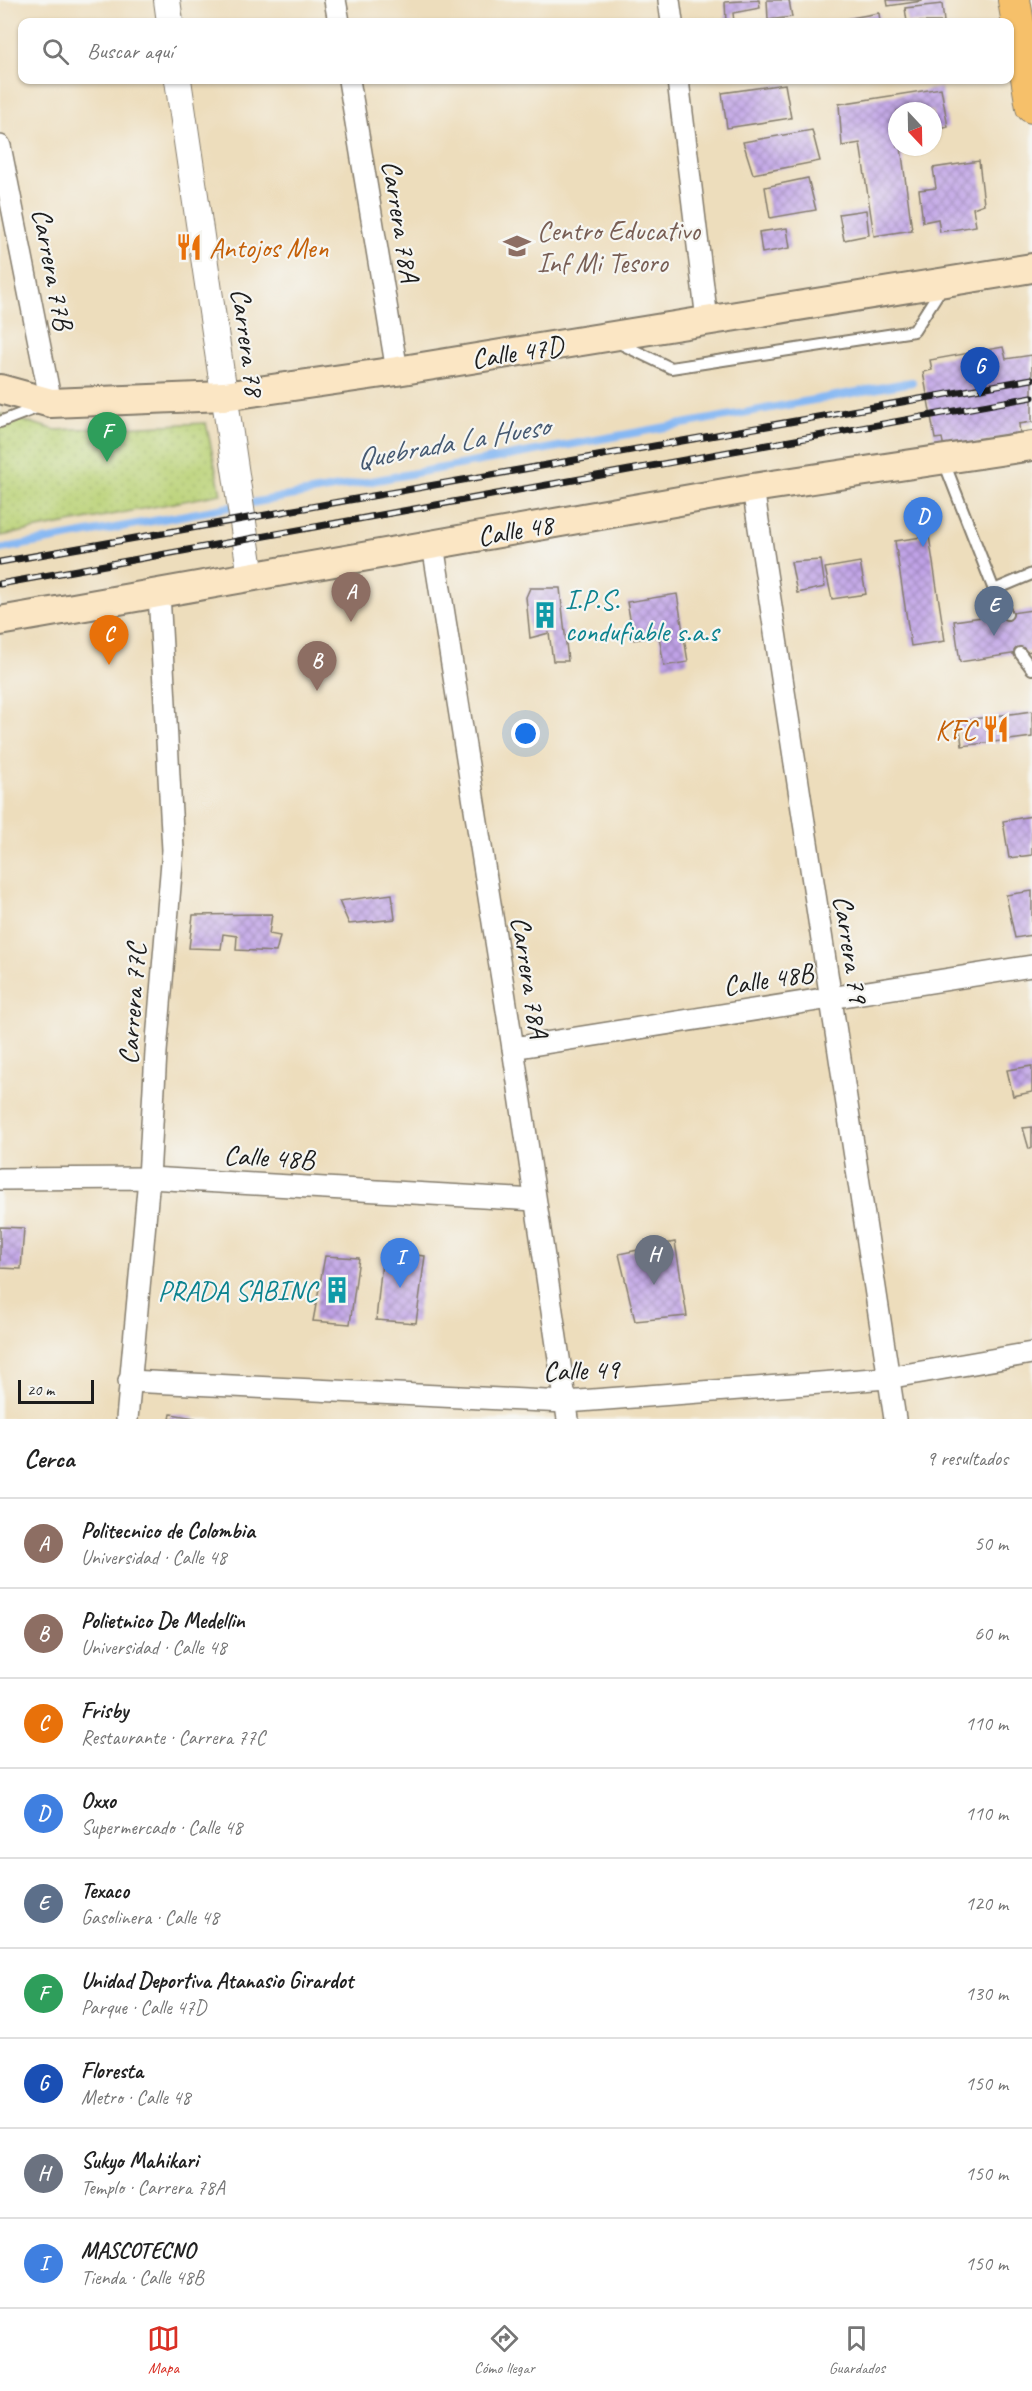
<!DOCTYPE html>
<html lang="es">
<meta charset="utf-8">
<style>
body{margin:0;font-family:Caveat,sans-serif;background:#f2f2f2;color:#222}
.compass{position:absolute;left:888px;top:102px;width:54px;height:54px;border-radius:50%;background:#fff;box-shadow:0 2px 4px #0004;rotate:158deg}
.scale{position:absolute;left:18px;bottom:15px;width:76px;box-sizing:border-box;padding-left:6px;border:3px solid #1c1c1c;border-top:0;font-size:16px;line-height:21px;white-space:nowrap;color:#1c1c1c;-webkit-text-stroke:4px #f6f6f2;paint-order:stroke}
.you{position:absolute;left:526px;top:734px;width:21px;height:21px;margin:-15px;border:4px solid #fff;border-radius:50%;background:#1a73e8;box-shadow:0 0 0 9px #1a73e833}
.badge{display:grid;place-items:center;width:39px;height:39px;border-radius:50%;background:#d93025;color:#fff;font-size:20px;font-weight:700}
.pin{position:absolute;translate:-50% -50px;filter:drop-shadow(0 2px 3px #0008)}
.pin::after{content:'';position:absolute;top:32px;width:21px;height:18px;background:inherit;clip-path:polygon(0 0,100% 0,50% 100%)}
.list{margin:0;padding:0;list-style:none}
h2{display:flex;justify-content:space-between;align-items:center;height:78px;margin:0;padding:0 24px;font-size:26px}
h2 small{font-size:20px;font-weight:400;color:#767676}
.list li{display:grid;grid-template-columns:39px 1fr auto;gap:18px;align-items:center;box-sizing:border-box;height:90px;padding:0 24px;border-top:2px solid #e0e0e0}
.list b{display:block;font-size:22px;white-space:nowrap}
.list p{margin:0;font-size:20px;white-space:nowrap;color:#767676}
.list em{font-size:20px;font-style:normal;color:#767676}
.icon{flex:none;width:33px;height:33px;fill:none;stroke:currentColor;stroke-width:2;stroke-linecap:round;stroke-linejoin:round}
.map{position:relative;flex:none;width:1032px;height:1419px;overflow:hidden}
.search{position:absolute;background:#fff;box-shadow:0 2px 4px #0004;left:18px;right:18px;top:18px;height:66px;display:flex;align-items:center;gap:15px;box-sizing:border-box;padding:0 21px;border-radius:12px;color:#767676;font-size:22px}
.sheet{height:888px;background:#fff}
nav{display:flex;justify-content:space-around;align-items:center;box-sizing:border-box;height:84px;border-top:2px solid #e0e0e0;background:#fff;font-size:16px;color:#767676}
nav a{display:grid;justify-items:center;gap:3px}
nav .on{color:#d93025}
.map>svg:first-child{display:block}
</style>
<div class="map">
<svg width="1032" height="1419" viewBox="0 0 1032 1419">
<defs>
<pattern id="park-dots" width="8" height="8" patternUnits="userSpaceOnUse" patternTransform="scale(1.5)"><rect width="8" height="8" fill="#b9d175"/><path d="M2 2h.1M6 6h.1" fill="none" stroke="#9eb365" stroke-width="1.8" stroke-linecap="round"/></pattern>
<pattern id="building-cross-hatch" width="8" height="8" patternUnits="userSpaceOnUse" patternTransform="scale(1.5)"><rect width="8" height="8" fill="#c0a2e7"/><path d="M0 0l8 8M0 8l8-8" fill="none" stroke="#9b83ba"/></pattern>
</defs>
<rect width="100%" height="100%" fill="#f6f6f2"/>
<filter id="ink" filterUnits="userSpaceOnUse"><feTurbulence type="fractalNoise" baseFrequency=".0167" numOctaves="2"/><feDisplacementMap in="SourceGraphic" scale="12" xChannelSelector="R" yChannelSelector="G"/><feConvolveMatrix kernelMatrix="1 2 1 2 8 2 1 2 1" color-interpolation-filters="sRGB"/></filter>
<filter id="wash" filterUnits="userSpaceOnUse"><feTurbulence type="fractalNoise" baseFrequency=".008" numOctaves="4" result="noise"/><feDisplacementMap in="SourceGraphic" scale="24" xChannelSelector="R" yChannelSelector="G"/><feGaussianBlur stdDeviation="1.35" result="paint"/><feColorMatrix in="noise" values="0 0 0 0 0 0 0 0 0 0 0 0 0 0 0 0 0 1.4 0 .05"/><feComposite in="paint" operator="in"/></filter>
<g filter="url(#wash)">
<rect width="100%" height="100%" fill="#edddbc"/>
<polygon fill="url(#park-dots)" stroke="#6a7648" stroke-width="1.5" points="0,414 56,430 206,423 221,494 0,536"/>
<g fill="none" stroke-linecap="round" stroke-linejoin="round">
<polyline stroke="#86b8f3" stroke-width="8" points="0,549 912,382"/>
</g>
<g id="blocks">
<g fill="url(#building-cross-hatch)">
<polygon points="759,0 760,8 733,13 734,22 726,22 725,2"/>
<polygon points="767,0 789,0 792,17 768,20"/>
<polygon points="887,0 922,0 922,1 888,6"/>
<polygon points="942,4 944,22 907,22 905,8"/>
<polygon points="879,13 880,22 846,22 845,19"/>
<polygon points="785,84 791,118 727,128 722,93"/>
<polygon points="941,88 948,127 933,131 933,111 897,111 897,147 901,147 912,230 874,236 860,143 842,146 839,104"/>
<polygon points="812,130 820,161 753,174 743,142"/>
<polygon points="979,161 984,204 973,208 976,226 940,232 938,219 923,222 919,190 936,188 933,168"/>
<polygon points="808,178 816,210 770,218 765,187"/>
<polygon points="866,210 869,235 844,240 839,214"/>
<polygon points="787,228 790,248 762,253 759,232"/>
<polygon points="1003,347 1006,359 1032,355 1032,422 1019,424 1020,435 944,448 942,438 935,439 923,372 932,370 930,360"/>
<polygon points="929,536 945,641 911,646 895,541"/>
<polygon points="821,560 825,587 797,593 791,562"/>
<polygon points="860,562 866,594 832,599 825,568"/>
<polygon points="530,588 560,588 568,661 553,661 549,633 530,638 526,597"/>
<polygon points="677,594 688,662 664,666 659,636 634,640 627,602"/>
<polygon points="1032,610 1032,651 960,662 954,621"/>
<polygon points="1032,711 1032,737 962,746 959,721"/>
<polygon points="1032,816 1032,855 1009,858 1003,821"/>
<polygon points="1032,891 1032,935 1015,938 1006,895"/>
<polygon points="392,894 395,919 349,924 339,901"/>
<polygon points="272,914 269,934 280,936 276,952 236,950 237,936 223,934 221,949 189,948 193,915"/>
<polygon points="1032,1066 1032,1092 1013,1096 1007,1070"/>
<polygon points="1032,1127 1032,1148 1029,1149 1023,1128"/>
<polygon points="0,1227 24,1228 21,1269 0,1268"/>
<polygon points="675,1242 687,1316 635,1321 619,1254"/>
<polygon points="383,1252 425,1256 416,1323 376,1320"/>
<polygon points="325,1256 359,1258 350,1324 313,1321"/>
<polygon points="171,1414 195,1418 194,1419 170,1419"/>
</g>
</g>
</g>
<g filter="url(#ink)">
<use href="#blocks" fill-opacity="0" stroke="#847c6c" stroke-width="1.5"/>
<g fill="none" stroke-linecap="round" stroke-linejoin="round">
<defs>
<g id="service">
<polyline points="619,343 671,368 914,331 942,287"/>
<polyline points="0,422 39,407"/>
<polyline points="944,462 994,590 1007,614"/>
<polyline points="994,590 1032,574"/>
<polyline points="1020,653 1032,669"/>
</g>
<g id="minor">
<polyline points="335,0 339,22"/>
<polyline points="669,0 672,22"/>
<polyline points="349,80 397,371"/>
<polyline points="678,80 707,320"/>
<polyline points="0,146 51,403"/>
<polyline points="753,488 895,1419"/>
<polyline points="433,545 513,1048 568,1419"/>
<polyline points="513,1048 1032,966"/>
<polyline points="0,1179 149,1178 535,1200"/>
<polyline points="129,1381 566,1402 887,1378 1032,1353"/>
<polyline points="127,1419 149,1178 156,1052 173,850 159,593"/>
</g>
<g id="tertiary">
<polyline points="167,0 170,22"/>
<polyline points="178,80 251,577"/>
</g>
<g id="secondary">
<polyline points="0,389 51,403 224,396 397,371 1032,268"/>
<polyline points="0,621 753,488 1032,446"/>
</g>
<polyline id="primary" points="1014,0 1032,107"/>
</defs>
<use href="#service" stroke="#847c6c" stroke-width="14"/>
<use href="#minor" stroke="#847c6c" stroke-width="24"/>
<use href="#tertiary" stroke="#847c6c" stroke-width="28"/>
<use href="#secondary" stroke="#847c6c" stroke-width="32"/>
<use href="#primary" stroke="#847c6c" stroke-width="34"/>
<use href="#service" stroke="#fff" stroke-width="10"/>
<use href="#minor" stroke="#fff" stroke-width="21"/>
<use href="#tertiary" stroke="#fff" stroke-width="26"/>
<use href="#secondary" stroke="#fbe6c4" stroke-width="28"/>
<use href="#primary" stroke="#f6c06b" stroke-width="32"/>
<defs>
<g id="rail">
<polyline points="0,562 1032,379"/>
<polyline points="0,584 1032,397"/>
</g>
</defs>
<use href="#rail" stroke="#1c1c1c" stroke-width="7"/>
<use href="#rail" stroke="#f6f6f2" stroke-width="4.5" stroke-dasharray="14" stroke-linecap="butt"/>
</g>
</g>
<defs>
<symbol id="school-bare" viewBox="-9 -9 18 18"><path d="M0-5L7-2L0 1L-7-2ZM-4 1L0 2.5L4 1V4Q0 6-4 4Z" fill="#8d6e63" stroke="#f6f6f2" stroke-width="2.5" paint-order="stroke"/></symbol>
<symbol id="restaurant-bare" viewBox="-9 -9 18 18"><path d="M-5-6h1v4h1v-4h1v4h1v-4h1v5L-1.5 .5V6h-2V.5L-5-1ZM5-6V6H3V1.5H1.5Q1.5-4 5-6Z" fill="#e8710a" stroke="#f6f6f2" stroke-width="2.5" paint-order="stroke"/></symbol>
<symbol id="building-bare" viewBox="-9 -9 18 18"><path d="M-4-6H4V6H1V3H-1V6H-4ZM-2.5-4.3h1.7v1.8h-1.7ZM.8-4.3h1.7v1.8H.8ZM-2.5-1h1.7V.8h-1.7ZM.8-1h1.7V.8H.8Z" fill="#0f9aa8" stroke="#f6f6f2" stroke-width="2.5" paint-order="stroke"/></symbol>
</defs>
<g fill-rule="evenodd">
<use href="#school-bare" x="498" y="227" width="38" height="38"/>
<use href="#restaurant-bare" x="170" y="228" width="38" height="38"/>
<use href="#building-bare" x="526" y="596" width="38" height="38"/>
<use href="#restaurant-bare" x="977" y="710" width="38" height="38"/>
<use href="#building-bare" x="318" y="1271" width="38" height="38"/>
</g>
<g text-anchor="middle" dominant-baseline="central" stroke-width="4.5" stroke-linejoin="round" paint-order="stroke">
<g font-size="28" fill="#1c1c1c" stroke="#f6f6f2">
<text transform="translate(401 221) rotate(81)">Carrera 78A</text>
<text transform="translate(53 269) rotate(79)">Carrera 77B</text>
<text transform="translate(248 342) rotate(82)">Carrera 78</text>
<text transform="translate(517 352) rotate(-9)">Calle 47D</text>
<text transform="translate(515 530) rotate(-10)">Calle 48</text>
<text transform="translate(851 949) rotate(81)">Carrera 79</text>
<text transform="translate(530 977) rotate(81)">Carrera 78A</text>
<text transform="translate(768 979) rotate(-9)">Calle 48B</text>
<text transform="translate(132 1004) rotate(-86)">Carrera 77C</text>
<text transform="translate(269 1157) rotate(3)">Calle 48B</text>
<text transform="translate(581 1370) rotate(-2)">Calle 49</text>
</g>
<g font-size="28" fill="#785e54" stroke="#f6f6f2" text-anchor="start">
<text x="537" y="230">Centro Educativo<tspan x="537" dy="32">Inf Mi Tesoro</tspan></text>
</g>
<g font-size="28" fill="#c56008" stroke="#f6f6f2" text-anchor="start">
<text x="209" y="247">Antojos Men</text>
<text x="976" y="729" text-anchor="end">KFC</text>
</g>
<g font-size="28" fill="#0d838f" stroke="#f6f6f2" text-anchor="start">
<text x="565" y="599">I.P.S.<tspan x="565" dy="32">condufiable s.a.s</tspan></text>
<text x="317" y="1290" text-anchor="end">PRADA SABINC</text>
</g>
<g font-size="30" font-style="italic" fill="#465a72" stroke="#f6f6f2">
<text transform="translate(452 442) rotate(-10)">Quebrada La Hueso</text>
</g>
</g>
</svg>
<svg class="compass" viewBox="-18 -18 36 36"><path d="M0-13l5 13h-10z" fill="#e53935"/><path d="M0 13l5-13h-10z" fill="#767676"/></svg>
<div class="scale">20 m</div>
<div class="you"></div>
<div class="pin badge" style="left:351px;top:622px;background:#8d6e63">A</div>
<div class="pin badge" style="left:317px;top:691px;background:#8d6e63">B</div>
<div class="pin badge" style="left:109px;top:665px;background:#e8710a">C</div>
<div class="pin badge" style="left:923px;top:547px;background:#3f7fe0">D</div>
<div class="pin badge" style="left:994px;top:636px;background:#5c6f8a">E</div>
<div class="pin badge" style="left:107px;top:462px;background:#2e9e5b">F</div>
<div class="pin badge" style="left:980px;top:397px;background:#1a4fb4">G</div>
<div class="pin badge" style="left:654px;top:1285px;background:#6b7280">H</div>
<div class="pin badge" style="left:400px;top:1288px;background:#3f7fe0">I</div>
<div class="search"><svg class="icon" aria-label="search" viewBox="0 0 24 24"><circle cx="10" cy="10" r="6"/><path d="M15 15l6 6"/></svg>Buscar aquí</div>
</div>
<section class="sheet">
<h2>Cerca<small>9 resultados</small></h2>
<ul class="list">
<li><span class="badge" style="background:#8d6e63">A</span><div><b>Politecnico de Colombia</b><p>Universidad · Calle 48</p></div><em>50 m</em></li>
<li><span class="badge" style="background:#8d6e63">B</span><div><b>Polietnico De Medellin</b><p>Universidad · Calle 48</p></div><em>60 m</em></li>
<li><span class="badge" style="background:#e8710a">C</span><div><b>Frisby</b><p>Restaurante · Carrera 77C</p></div><em>110 m</em></li>
<li><span class="badge" style="background:#3f7fe0">D</span><div><b>Oxxo</b><p>Supermercado · Calle 48</p></div><em>110 m</em></li>
<li><span class="badge" style="background:#5c6f8a">E</span><div><b>Texaco</b><p>Gasolinera · Calle 48</p></div><em>120 m</em></li>
<li><span class="badge" style="background:#2e9e5b">F</span><div><b>Unidad Deportiva Atanasio Girardot</b><p>Parque · Calle 47D</p></div><em>130 m</em></li>
<li><span class="badge" style="background:#1a4fb4">G</span><div><b>Floresta</b><p>Metro · Calle 48</p></div><em>150 m</em></li>
<li><span class="badge" style="background:#6b7280">H</span><div><b>Sukyo Mahikari</b><p>Templo · Carrera 78A</p></div><em>150 m</em></li>
<li><span class="badge" style="background:#3f7fe0">I</span><div><b>MASCOTECNO</b><p>Tienda · Calle 48B</p></div><em>150 m</em></li>
</ul>
</section>
<nav>
<a class="on"><svg class="icon" aria-label="map" viewBox="0 0 24 24"><path d="M3 6l6-2 6 2 6-2v14l-6 2-6-2-6 2zM9 4v14M15 6v14"/></svg>Mapa</a>
<a><svg class="icon" aria-label="directions" viewBox="0 0 24 24"><path d="M12 3l9 9-9 9-9-9zM9 14v-3h6M13 9l2 2-2 2"/></svg>Cómo llegar</a>
<a><svg class="icon" aria-label="saved" viewBox="0 0 24 24"><path d="M7 4h10v16l-5-4-5 4z"/></svg>Guardados</a>
</nav>
